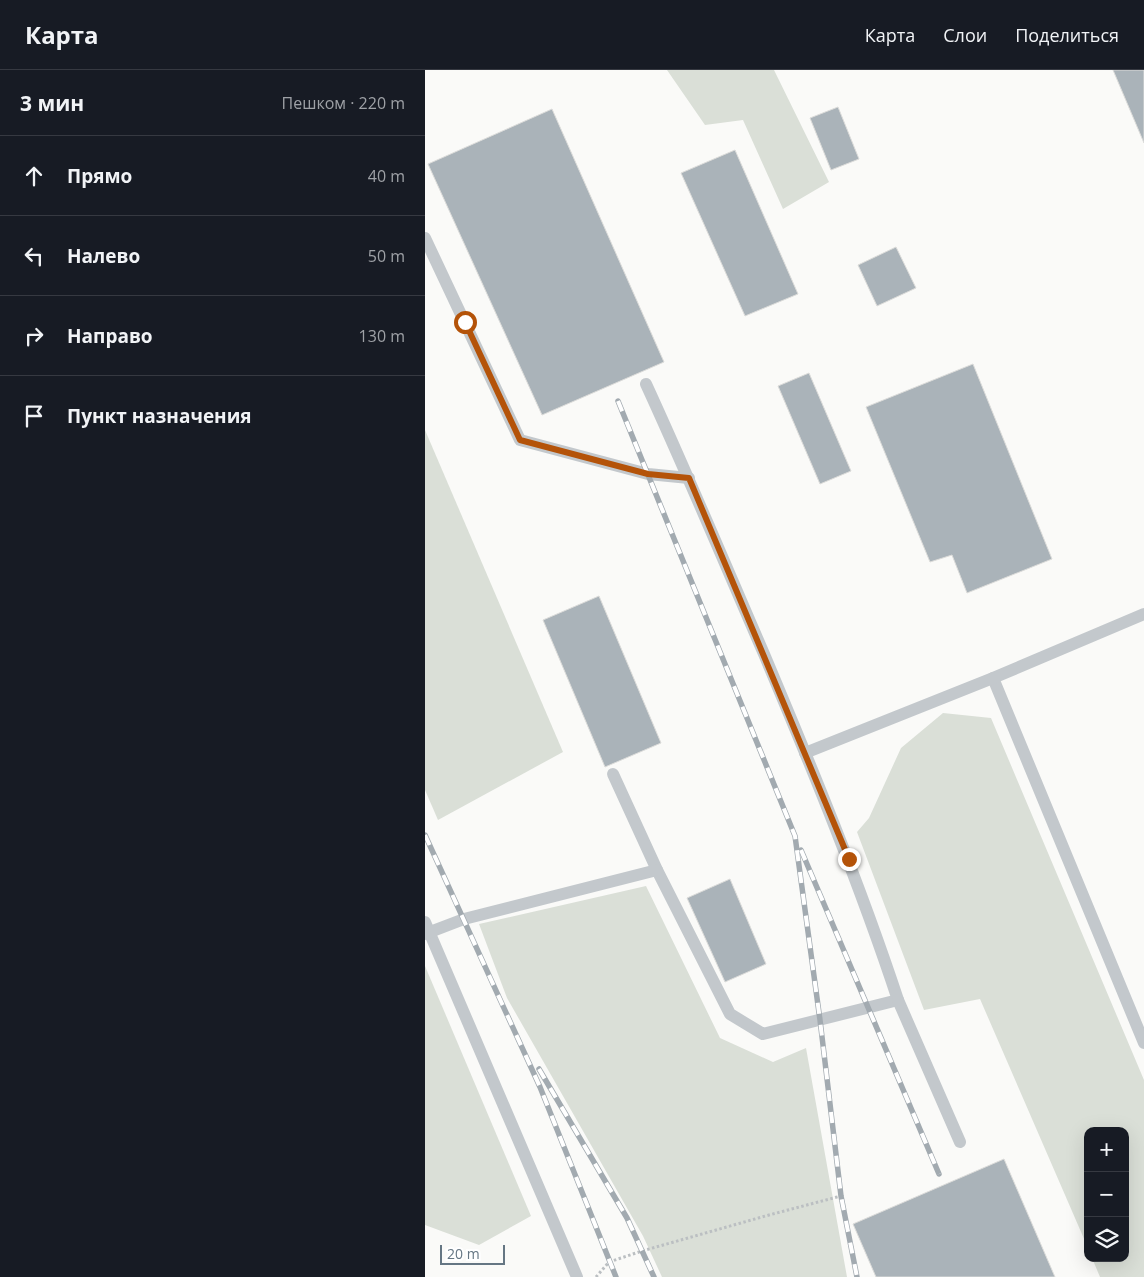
<!DOCTYPE html>
<html lang="ru">
<meta charset="utf-8">
<style>
body{margin:0;font-family:"Open Sans",sans-serif;background:#20242c;color:#f1f3f6}
.controls{position:absolute;right:15px;bottom:15px;display:grid;overflow:hidden;border-radius:10px;box-shadow:0 5px 20px #0002}
.controls button{width:45px;height:45px;display:grid;place-items:center;padding:0;border:0;border-bottom:1px solid #363941;background:#171b24;color:#f1f3f6;font:25px sans-serif}
.scale{position:absolute;left:15px;bottom:12px;width:65px;box-sizing:border-box;padding-left:5px;border:2px solid #657683;border-top:0;font-size:14px;line-height:18px;white-space:nowrap;color:#657683;-webkit-text-stroke:4px #fff;paint-order:stroke}
.stop{position:absolute;width:15px;height:15px;margin:-11px;border:4px solid #b45309;border-radius:50%;background:#fff}
.stop.end{background:#b45309;border-color:#fff;box-shadow:0 1px 5px #0008}
.list{margin:0;padding:0;list-style:none}
h2{display:flex;justify-content:space-between;align-items:center;height:65px;margin:0;padding:0 20px;font-size:21px}
h2 small{font-size:16px;font-weight:400;color:#9ea1a6}
.list li{display:grid;grid-template-columns:32px 1fr auto;gap:15px;align-items:center;box-sizing:border-box;height:80px;padding:0 20px;border-top:1px solid #363941}
.list b{display:block;font-size:19px;white-space:nowrap}
.list em{font-size:16px;font-style:normal;color:#9ea1a6}
.icon{flex:none;width:28px;height:28px;fill:none;stroke:currentColor;stroke-width:2;stroke-linecap:round;stroke-linejoin:round}
.map{position:relative;flex:none;width:719px;height:1207px;overflow:hidden}
header{display:flex;align-items:center;gap:30px;box-sizing:border-box;height:70px;padding:0 25px;background:#171b24;border-bottom:1px solid #363941}
header strong{font-size:24px}
nav{display:flex;gap:28px;margin-inline-start:auto;font-size:18px}
main{display:flex}
aside{flex:1;background:#171b24}
.map>svg:first-child{display:block}
</style>
<header>
<strong>Карта</strong>
<nav><a>Карта</a><a>Слои</a><a>Поделиться</a></nav>
</header>
<main>
<aside>
<h2>3 мин<small>Пешком · 220 m</small></h2>
<ul class="list">
<li><svg class="icon" aria-label="ahead" viewBox="0 0 24 24"><path d="M12 20V5M6 11l6-6 6 6"/></svg><div><b>Прямо</b></div><em>40 m</em></li>
<li><svg class="icon" aria-label="left" viewBox="0 0 24 24"><path d="M17 20v-9H6M10 6l-5 5 5 5"/></svg><div><b>Налево</b></div><em>50 m</em></li>
<li><svg class="icon" aria-label="right" viewBox="0 0 24 24"><path d="M7 20v-9h11M14 6l5 5-5 5"/></svg><div><b>Направо</b></div><em>130 m</em></li>
<li><svg class="icon" aria-label="arrive" viewBox="0 0 24 24"><path d="M6 21V4h12l-3 4 3 4H6"/></svg><div><b>Пункт назначения</b></div></li>
</ul>
</aside>
<div class="map">
<svg width="719" height="1207" viewBox="0 0 719 1207">
<rect width="100%" height="100%" fill="#fafaf8"/>
<g fill="#dadfd7">
<polygon points="242,0 349,0 404,112 358,139 318,50 280,55"/>
<polygon points="0,360 138,682 13,750 0,720"/>
<polygon points="518,643 566,648 719,1010 719,1207 675,1207 667,1188 700,1188 700,1061 663,1061 663,1178 555,929 499,940 432,762 444,748 476,678"/>
<polygon points="221,816 295,968 348,992 381,978 422,1207 237,1207 218,1166 82,928 54,854"/>
<polygon points="0,896 106,1146 54,1175 0,1155"/>
</g>
<g fill="#aab3b9" stroke="#dcdcda">
<polygon points="688,0 719,0 719,73"/>
<polygon points="413,37 434,89 406,100 385,48"/>
<polygon points="127,39 239,292 117,345 3,94"/>
<polygon points="310,80 373,224 320,246 256,103"/>
<polygon points="471,177 491,218 452,236 433,195"/>
<polygon points="548,294 627,489 542,523 527,485 505,492 441,337"/>
<polygon points="384,303 426,401 395,414 353,316"/>
<polygon points="174,526 236,673 180,697 118,550"/>
<polygon points="305,809 341,894 300,912 262,828"/>
<polygon points="579,1089 630,1207 451,1207 428,1154"/>
</g>
<g fill="none" stroke-linecap="round" stroke-linejoin="round">
<polyline stroke="#bbbfc2" stroke-width="3" stroke-dasharray="2.5 2.5" stroke-linecap="butt" points="171,1207 184,1192 217,1181 344,1145 416,1126"/>
<g stroke="#c3c8cc" stroke-width="12">
<polyline points="0,168 95,370 223,404 264,408"/>
<polyline points="568,608 719,973"/>
<polyline points="380,683 568,608 719,544"/>
<polyline points="188,704 232,800"/>
<polyline points="0,852 152,1207"/>
<path d="M0,864L39,849L232,800L305,944L338,964L473,930C434,812 387,698 339,584C300,494 262,403 221,314"/>
<polyline points="473,930 535,1072"/>
</g>
<defs>
<g id="rail">
<polyline points="193,331 370,766 395,950 416,1126 432,1207"/>
<polyline points="0,765 115,1017 191,1207"/>
<polyline points="376,780 514,1104"/>
<polyline points="114,999 202,1148 229,1207"/>
</g>
</defs>
<use href="#rail" stroke="#a2aab0" stroke-width="5.5"/>
<use href="#rail" stroke="#fff" stroke-width="4" stroke-dasharray="11" stroke-linecap="butt"/>
</g>
<g fill="none" stroke-linecap="round" stroke-linejoin="round">
<polyline stroke="#b45309" stroke-width="6" points="40,252 95,370 223,404 264,408 424,789"/>
</g>
</svg>
<div class="controls">
<button>+</button>
<button>−</button>
<button><svg class="icon" aria-label="layers" viewBox="0 0 24 24"><path d="M12 4l9 5-9 5-9-5zM3 14l9 5 9-5"/></svg></button>
</div>
<div class="scale">20 m</div>
<div class="stop" style="left:40px;top:252px"></div>
<div class="stop end" style="left:424px;top:789px"></div>
</div>
</main>
